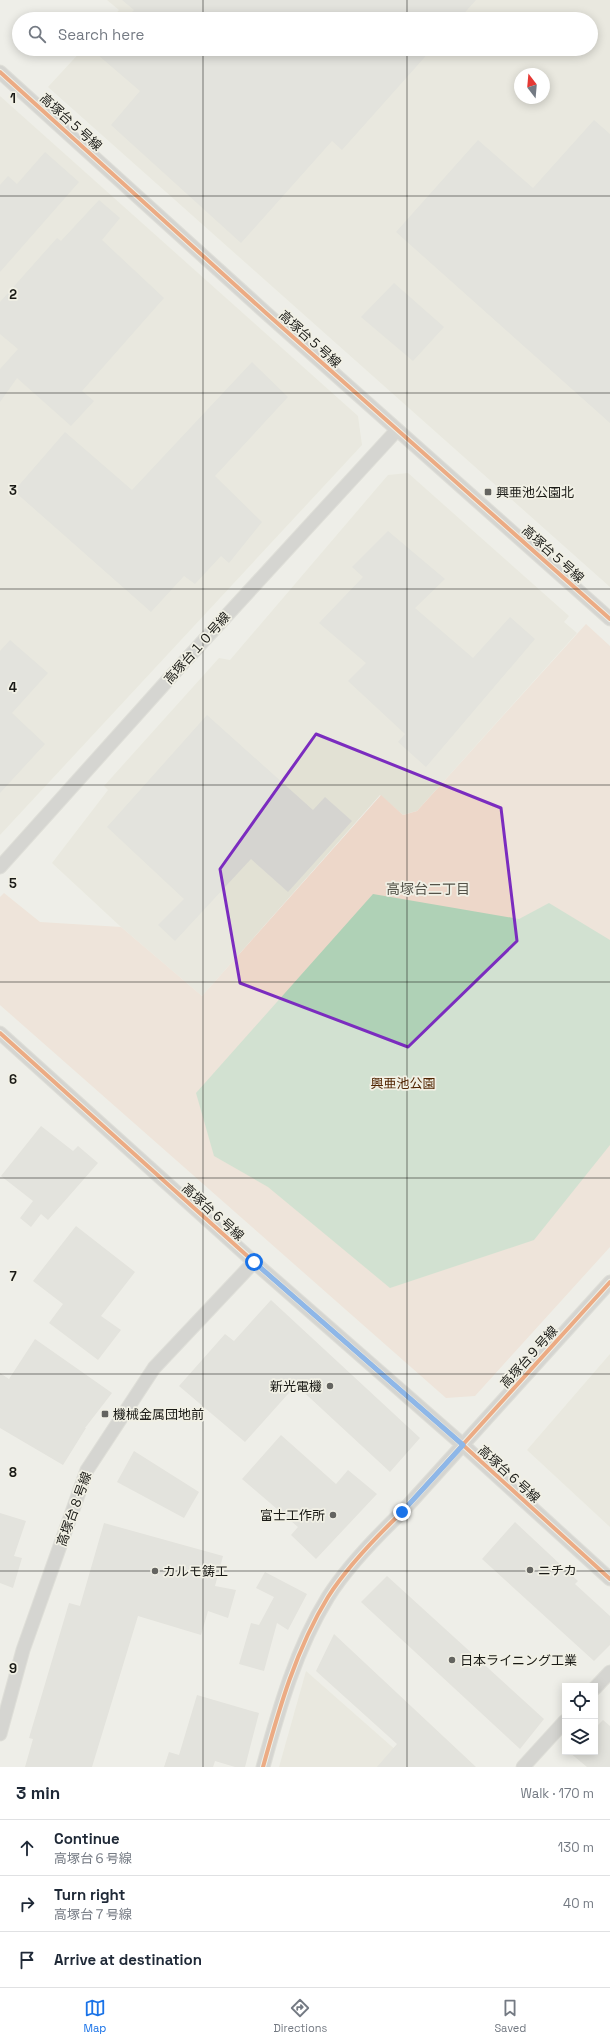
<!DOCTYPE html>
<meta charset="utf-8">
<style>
body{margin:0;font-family:"Space Grotesk","Noto Sans JP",sans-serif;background:#f2f2f3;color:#1f2937}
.controls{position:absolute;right:12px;bottom:12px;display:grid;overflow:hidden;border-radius:0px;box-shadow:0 2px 10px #0003}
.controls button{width:36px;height:36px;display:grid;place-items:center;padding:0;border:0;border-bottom:1px solid #e0e1e3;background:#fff;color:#1f2937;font:20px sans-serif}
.compass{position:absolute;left:514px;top:68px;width:36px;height:36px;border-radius:50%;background:#fff;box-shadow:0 2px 10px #0003;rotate:344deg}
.stop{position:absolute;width:12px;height:12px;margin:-9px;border:3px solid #1a73e8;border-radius:50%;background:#fff}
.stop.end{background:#1a73e8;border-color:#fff;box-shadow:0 1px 4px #0008}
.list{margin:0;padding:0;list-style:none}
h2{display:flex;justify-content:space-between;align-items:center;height:52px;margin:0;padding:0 16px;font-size:17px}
h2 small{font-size:13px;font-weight:400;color:#747a83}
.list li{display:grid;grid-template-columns:26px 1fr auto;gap:12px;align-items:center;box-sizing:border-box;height:56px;padding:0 16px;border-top:1px solid #e0e1e3}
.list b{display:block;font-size:15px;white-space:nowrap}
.list p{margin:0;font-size:13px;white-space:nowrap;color:#747a83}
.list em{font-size:13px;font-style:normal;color:#747a83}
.icon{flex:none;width:22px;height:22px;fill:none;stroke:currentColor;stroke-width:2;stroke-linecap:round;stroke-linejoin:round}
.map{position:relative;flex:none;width:610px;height:1767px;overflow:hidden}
.search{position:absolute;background:#fff;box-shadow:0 2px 10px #0003;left:12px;right:12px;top:12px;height:44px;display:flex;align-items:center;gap:10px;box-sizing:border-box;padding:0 14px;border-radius:22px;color:#747a83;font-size:15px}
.sheet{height:220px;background:#fff}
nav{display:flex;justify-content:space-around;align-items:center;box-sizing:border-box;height:56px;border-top:1px solid #e0e1e3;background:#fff;font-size:11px;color:#747a83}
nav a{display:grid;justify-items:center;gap:2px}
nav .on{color:#1a73e8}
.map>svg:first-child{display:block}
</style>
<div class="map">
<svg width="610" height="1767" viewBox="0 0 610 1767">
<rect width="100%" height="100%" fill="#eeeee8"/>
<g fill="#e2e1d4" fill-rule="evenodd">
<path d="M107,0H610V587L48,87L83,49H591V19H111L119,10ZM520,74H544V98H520Z"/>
<polygon points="0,96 358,416 362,445 0,835"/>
<polygon points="408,473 569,616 564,622 577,633 417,811 403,815 380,795 202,996 121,927 52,863 108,790 104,786 219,658 230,660 388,475"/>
<polygon points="610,1354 610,1527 527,1450"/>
<polygon points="306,1671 415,1767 279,1767"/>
</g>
<polygon fill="#edd7c9" points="586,624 610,646 610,1247 475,1396 446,1398 0,1005 0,897 4,893 40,922 121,927 202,996 381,795 403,815 417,811"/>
<polygon fill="#afd1b6" points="373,894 519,919 549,903 610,940 610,1145 534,1240 390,1288 268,1187 214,1156 196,1093"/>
<g fill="#d5d4d0">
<polygon points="122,0 476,0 459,19 125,19 134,10"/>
<polygon points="91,49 432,49 342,150 332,141 241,243 111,125 140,91"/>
<polygon points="594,120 610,134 610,423 396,232 478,140 533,188"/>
<polygon points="45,152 79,182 0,272 0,185 8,176 17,184"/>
<polygon points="99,200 120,218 102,240 164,298 82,391 94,401 71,426 17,378 0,402 0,369 18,349 0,334 0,302 57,238 61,241"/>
<polygon points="394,283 444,327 413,361 361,317"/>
<polygon points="252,362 288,397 215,476 262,522 229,563 221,556 195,584 184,576 151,612 14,491 65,432 132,490"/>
<polygon points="388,531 445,579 415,608 473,658 510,617 535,639 426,767 398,742 405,734 348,681 366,663 319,623 363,577 352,567"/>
<polygon points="10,640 48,673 12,713 45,744 0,793 0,651"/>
<polygon points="207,715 313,810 325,797 352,821 288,892 251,859 175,941 158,925 184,899 107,827"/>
<polygon points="41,1126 73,1151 78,1146 98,1163 48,1220 41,1214 31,1227 20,1218 33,1201 1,1176"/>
<polygon points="76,1226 135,1272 101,1316 121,1330 98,1360 49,1323 63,1304 33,1281"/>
<polygon points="271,1300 420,1438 390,1472 296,1385 245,1442 179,1386 225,1334 234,1341"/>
<polygon points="35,1339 112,1393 85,1428 86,1428 63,1465 0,1428 0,1373 9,1379"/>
<polygon points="281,1435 336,1484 348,1470 377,1494 316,1559 291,1535 298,1527 242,1479"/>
<polygon points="134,1451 199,1492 184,1518 117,1482"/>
<polygon points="0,1513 26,1521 14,1556 22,1558 13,1588 0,1583"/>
<polygon points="515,1522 578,1581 575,1584 610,1616 610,1645 594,1661 482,1559"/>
<polygon points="104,1523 223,1556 215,1586 236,1590 228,1618 208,1611 201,1635 138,1616 92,1767 25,1767 33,1739 29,1738 69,1603 80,1606"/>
<polygon points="265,1572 307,1594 288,1630 277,1623 264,1671 239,1664 251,1623 259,1625 274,1597 256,1588"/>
<polygon points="387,1576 544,1719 520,1749 361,1602"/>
<polygon points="334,1634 476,1767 377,1767 397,1744 316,1671"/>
<polygon points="197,1695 259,1713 245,1767 235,1767 215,1761 213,1767 164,1767 169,1752 179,1755"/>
<polygon points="603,1720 610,1726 610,1767 587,1767 569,1752 595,1752 595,1728"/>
</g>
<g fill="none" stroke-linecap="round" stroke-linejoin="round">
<defs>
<g id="minor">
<polyline points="0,72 266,313 610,619"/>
<polyline points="0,867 184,662 397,430"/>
<polyline points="0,1033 254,1262 463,1445 610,1579"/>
<polyline points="595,1688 610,1672"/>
<polyline points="0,1734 23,1650 87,1470 154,1368 254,1262"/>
<path d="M263,1767C279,1709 296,1649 328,1597C347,1567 376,1537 402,1512L610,1282"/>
<polyline points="523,1767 565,1721"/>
</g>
</defs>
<use href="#minor" stroke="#cbcbc7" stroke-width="15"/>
<use href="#minor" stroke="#b7b7b5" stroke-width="13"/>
<defs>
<g id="cycleway">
<polyline points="0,72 266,313 610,619"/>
<polyline points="0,1033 254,1262 463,1445 610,1579"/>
<path d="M263,1767C279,1709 296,1649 328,1597C347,1567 376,1537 402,1512L610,1282"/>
</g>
</defs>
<use href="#cycleway" stroke="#f1f0e5" stroke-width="6"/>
<use href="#cycleway" stroke="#e8590c" stroke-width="4"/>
</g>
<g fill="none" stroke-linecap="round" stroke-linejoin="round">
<polyline stroke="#1a73e8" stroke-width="5" points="254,1262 463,1445 402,1512"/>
</g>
<path d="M0 0H610V1767H0ZM316,734L501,808L517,941L408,1047L240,983L220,869Z" fill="#eeeee8" fill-opacity=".55" fill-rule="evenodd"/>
<path fill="none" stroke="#7b2cbf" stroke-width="3" stroke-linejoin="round" d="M316,734L501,808L517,941L408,1047L240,983L220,869Z"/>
<path fill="none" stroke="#1a1a16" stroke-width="1" stroke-opacity="0.55" d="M203,0V19M407,0V19M203,49V1767M407,49V1767M0,196H610M0,393H610M0,589H610M0,785H610M0,982H610M0,1178H610M0,1374H610M0,1571H610"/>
<g fill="#646460" stroke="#f1f0e5" stroke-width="1.5">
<rect x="484" y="488" width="8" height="8" rx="2"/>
<circle cx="330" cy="1386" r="4"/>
<rect x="101" y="1410" width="8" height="8" rx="2"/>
<circle cx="333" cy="1515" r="4"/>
<circle cx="530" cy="1570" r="4"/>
<circle cx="155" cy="1571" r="4"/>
<circle cx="452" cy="1660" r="4"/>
</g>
<g text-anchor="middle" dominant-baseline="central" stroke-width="3.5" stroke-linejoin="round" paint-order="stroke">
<g font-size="13" fill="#1a1a16" stroke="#f1f0e5">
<text transform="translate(71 122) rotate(42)">高塚台５号線</text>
<text transform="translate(310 339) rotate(42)">高塚台５号線</text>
<text transform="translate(553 554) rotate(42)">高塚台５号線</text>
<text transform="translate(197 648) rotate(-48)">高塚台１０号線</text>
<text transform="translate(213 1212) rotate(42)">高塚台６号線</text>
<text transform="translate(529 1357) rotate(-48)">高塚台９号線</text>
<text transform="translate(509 1474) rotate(42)">高塚台６号線</text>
<text transform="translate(74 1509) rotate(-70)">高塚台８号線</text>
</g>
<g font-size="13" fill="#1a1a16" stroke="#f1f0e5" text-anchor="start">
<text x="496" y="492">興亜池公園北</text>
<text x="322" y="1386" text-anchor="end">新光電機</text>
<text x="113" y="1414">機械金属団地前</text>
<text x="325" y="1515" text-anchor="end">富士工作所</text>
<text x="538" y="1570">ニチカ</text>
<text x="163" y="1571">カルモ鋳工</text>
<text x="460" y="1660">日本ライニング工業</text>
</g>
<g font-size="13" fill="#502300" stroke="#f1f0e5">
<text x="403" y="1083">興亜池公園</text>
</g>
<g font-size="14" fill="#545349" stroke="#f1f0e5">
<text x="428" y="889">高塚台二丁目</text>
</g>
</g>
<g font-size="13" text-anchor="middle" font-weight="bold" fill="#1a1a16" stroke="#f1f0e5" stroke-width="3.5" stroke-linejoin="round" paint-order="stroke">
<text x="13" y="103">1</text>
<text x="13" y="299">2</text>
<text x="13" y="495">3</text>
<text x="13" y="692">4</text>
<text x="13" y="888">5</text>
<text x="13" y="1084">6</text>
<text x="13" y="1281">7</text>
<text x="13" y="1477">8</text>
<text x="13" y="1673">9</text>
</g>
</svg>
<div class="controls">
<button><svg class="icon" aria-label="locate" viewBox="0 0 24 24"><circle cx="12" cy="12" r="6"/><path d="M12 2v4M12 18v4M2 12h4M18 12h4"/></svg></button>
<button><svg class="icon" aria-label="layers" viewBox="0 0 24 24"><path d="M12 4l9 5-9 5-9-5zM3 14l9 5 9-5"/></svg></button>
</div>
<svg class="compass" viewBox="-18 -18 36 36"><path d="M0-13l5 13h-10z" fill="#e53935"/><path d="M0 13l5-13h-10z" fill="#747a83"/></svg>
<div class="stop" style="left:254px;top:1262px"></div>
<div class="stop end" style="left:402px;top:1512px"></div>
<div class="search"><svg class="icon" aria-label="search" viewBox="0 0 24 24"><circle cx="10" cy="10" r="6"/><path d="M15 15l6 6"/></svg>Search here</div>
</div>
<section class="sheet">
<h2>3 min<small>Walk · 170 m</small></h2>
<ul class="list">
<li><svg class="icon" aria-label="ahead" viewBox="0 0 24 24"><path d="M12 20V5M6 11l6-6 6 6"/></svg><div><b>Continue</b><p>高塚台６号線</p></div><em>130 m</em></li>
<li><svg class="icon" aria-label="right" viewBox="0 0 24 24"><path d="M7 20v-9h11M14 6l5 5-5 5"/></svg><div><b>Turn right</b><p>高塚台７号線</p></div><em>40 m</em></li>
<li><svg class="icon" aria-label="arrive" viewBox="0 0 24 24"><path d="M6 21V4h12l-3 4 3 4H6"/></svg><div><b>Arrive at destination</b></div></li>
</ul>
</section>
<nav>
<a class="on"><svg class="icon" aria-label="map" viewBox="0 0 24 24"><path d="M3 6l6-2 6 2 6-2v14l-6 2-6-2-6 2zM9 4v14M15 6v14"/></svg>Map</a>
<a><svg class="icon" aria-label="directions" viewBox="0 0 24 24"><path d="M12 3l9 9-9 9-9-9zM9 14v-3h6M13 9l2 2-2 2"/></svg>Directions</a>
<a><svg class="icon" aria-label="saved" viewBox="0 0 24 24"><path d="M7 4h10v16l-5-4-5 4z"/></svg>Saved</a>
</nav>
